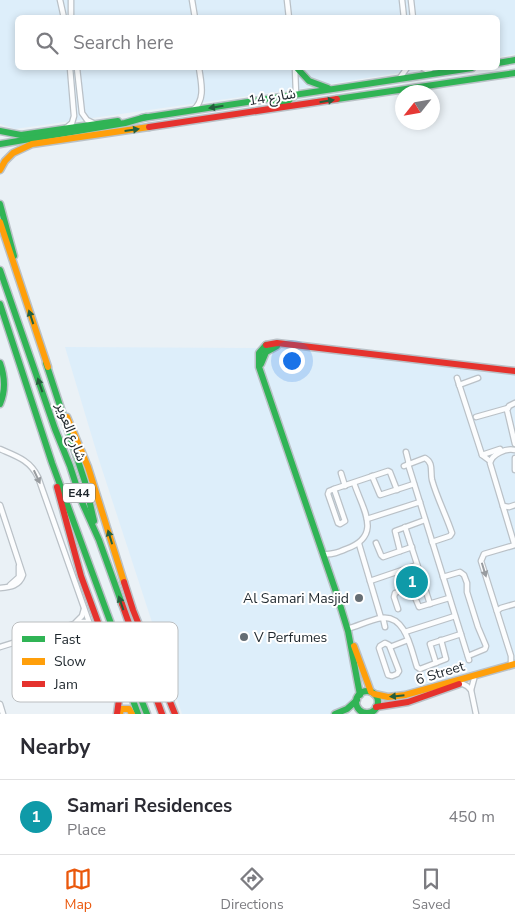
<!DOCTYPE html>
<meta charset="utf-8">
<style>
body{margin:0;font-family:"Nunito Sans","Noto Sans Arabic",sans-serif;background:#f2f2f3;color:#2b2b33}
.compass{position:absolute;left:395px;top:85px;width:45px;height:45px;border-radius:50%;background:#fff;box-shadow:0 2px 8px #0003;rotate:239deg}
.you{position:absolute;left:291px;top:360px;width:18px;height:18px;margin:-12px;border:4px solid #fff;border-radius:50%;background:#1a73e8;box-shadow:0 0 0 8px #1a73e833}
.badge{display:grid;place-items:center;width:32px;height:32px;border-radius:50%;background:#ea580c;color:#fff;font-size:16px;font-weight:700}
.pin{position:absolute;translate:-50% -50%;border:2px solid #fff;box-shadow:0 1px 5px #0006}
.list{margin:0;padding:0;list-style:none}
h2{display:flex;justify-content:space-between;align-items:center;height:65px;margin:0;padding:0 20px;font-size:21px}
h2 small{font-size:16px;font-weight:400;color:#7c7c81}
.list li{display:grid;grid-template-columns:32px 1fr auto;gap:15px;align-items:center;box-sizing:border-box;height:75px;padding:0 20px;border-top:1px solid #e1e1e2}
.list b{display:block;font-size:19px;white-space:nowrap}
.list p{margin:0;font-size:16px;white-space:nowrap;color:#7c7c81}
.list em{font-size:16px;font-style:normal;color:#7c7c81}
.icon{flex:none;width:28px;height:28px;fill:none;stroke:currentColor;stroke-width:2;stroke-linecap:round;stroke-linejoin:round}
.map{position:relative;flex:none;width:515px;height:714px;overflow:hidden}
.search{position:absolute;background:#fff;box-shadow:0 2px 8px #0003;left:15px;right:15px;top:15px;height:55px;display:flex;align-items:center;gap:12px;box-sizing:border-box;padding:0 18px;border-radius:8px;color:#7c7c81;font-size:19px}
.sheet{height:140px;background:#fff}
nav{display:flex;justify-content:space-around;align-items:center;box-sizing:border-box;height:70px;border-top:1px solid #e1e1e2;background:#fff;font-size:14px;color:#7c7c81}
nav a{display:grid;justify-items:center;gap:2px}
nav .on{color:#ea580c}
.map>svg:first-child{display:block}
</style>
<div class="map">
<svg width="515" height="714" viewBox="0 0 515 714">
<rect width="100%" height="100%" fill="#eaf1f6"/>
<g fill="#ddeefa">
<polygon points="0,0 515,0 515,54 498,57 498,18 18,18 18,68 430,68 304,88 15,129 0,124"/>
<polygon points="65,347 275,348 338,353 515,375 515,661 395,696 374,690 356,695 346,710 330,714 182,714 98,457"/>
</g>
<g fill="none" stroke-linecap="round" stroke-linejoin="round">
<defs>
<g id="street">
<polyline points="60,0 64,18"/>
<polyline points="71,0 71,18"/>
<polyline points="192,0 195,18"/>
<polyline points="287,0 289,18"/>
<polyline points="402,0 404,18"/>
<polyline points="411,0 413,18"/>
<polyline points="77,68 82,113 87,120 95,124"/>
<polyline points="295,68 296,94"/>
<polyline points="423,68 432,73"/>
<polyline points="399,79 407,68"/>
<path d="M193,110C206,100 201,82 199,68"/>
<polyline points="66,128 72,123 74,116 70,68"/>
<polyline points="457,378 482,455 490,461"/>
<polyline points="459,385 478,378"/>
<polyline points="515,403 509,406 507,410 515,444"/>
<polyline points="476,417 508,408"/>
<path d="M0,449C16,456 30,460 38,477L107,673L112,697"/>
<polyline points="406,452 409,464"/>
<polyline points="482,455 500,449"/>
<polyline points="515,458 515,470"/>
<polyline points="408,464 469,660"/>
<path d="M404,466L425,458C434,463 430,472 432,480C437,498 446,515 452,533L450,536L432,542"/>
<polyline points="341,473 345,486"/>
<polyline points="372,476 380,495 414,484"/>
<polygon points="334,489 345,521 340,524 338,523 328,494 329,491"/>
<polyline points="334,489 388,471 390,472 397,490"/>
<path d="M0,505L23,575C19,586 11,587 0,588"/>
<polyline points="503,506 509,507 515,505"/>
<polyline points="367,519 420,502"/>
<polyline points="405,527 430,604"/>
<polyline points="376,543 381,555 383,557 412,547"/>
<path d="M514,543L490,463C492,454 506,448 515,450"/>
<polyline points="359,544 381,618"/>
<polyline points="400,551 395,531 425,520"/>
<path d="M323,554C332,555 339,552 346,549C383,536 363,510 354,483"/>
<polyline points="443,577 460,572 464,575 467,583 467,592 478,627 486,646 485,649 468,656"/>
<polyline points="370,581 417,565"/>
<polyline points="10,585 19,577 19,566"/>
<polyline points="411,588 419,607 449,598"/>
<polyline points="398,609 394,597 395,593 423,583"/>
<polyline points="497,611 501,608 515,604"/>
<polyline points="383,618 385,627"/>
<polyline points="76,622 82,616 84,609"/>
<path d="M347,629C358,626 370,620 381,618C406,614 411,650 417,667L420,669L446,659L441,640"/>
<polyline points="405,632 455,616"/>
<polygon points="385,643 389,645 399,671 397,674 392,676 388,675 379,648 380,646"/>
<polyline points="0,647 80,622 89,622"/>
<polyline points="390,647 408,640"/>
<polyline points="436,663 430,644 461,634"/>
<polyline points="511,665 511,656 481,561 484,554 515,545"/>
<polyline points="474,679 471,690 476,714"/>
<polyline points="461,683 467,686 471,690"/>
<polyline points="0,704 3,714"/>
</g>
<g id="fast">
<polyline points="498,63 515,60"/>
<polyline points="297,68 309,81 328,88"/>
<polyline points="337,99 515,73"/>
<polyline points="273,105 287,102 295,95"/>
<polyline points="142,118 472,68"/>
<polyline points="0,131 21,135 118,121"/>
<polyline points="0,144 125,123 146,117"/>
<polyline points="0,204 14,256"/>
<polyline points="0,270 55,429 70,466 81,500 99,540 122,604"/>
<polyline points="0,304 52,463 113,629 147,714"/>
<polyline points="266,345 259,353 259,367 336,592 348,631 360,695"/>
<path d="M0,363C5,377 6,390 0,404"/>
<polyline points="46,363 85,482 94,521"/>
<polyline points="261,364 266,352 277,346"/>
<polyline points="115,641 120,665 138,714"/>
<circle cx="367" cy="702" r="11"/>
<polyline points="335,714 347,709 357,700"/>
</g>
<g id="slow">
<polyline points="0,170 5,161 13,153 32,144 149,127"/>
<polyline points="0,222 48,367"/>
<polyline points="67,417 88,467 124,582"/>
<polyline points="354,646 371,692"/>
<polyline points="374,694 388,697 405,695 515,664"/>
<polyline points="120,714 121,709 129,709 132,714"/>
</g>
<g id="jam">
<polyline points="149,127 337,99"/>
<polyline points="266,345 277,343 515,371"/>
<polyline points="57,487 81,576 121,685 117,714"/>
<polyline points="124,582 133,610 175,714"/>
<polyline points="122,604 162,714"/>
<polyline points="376,707 408,702 459,684"/>
</g>
</defs>
<use href="#street" stroke="#bac1c7" stroke-width="7"/>
<use href="#fast" stroke="#bac1c7" stroke-width="9"/>
<use href="#slow" stroke="#bac1c7" stroke-width="9"/>
<use href="#jam" stroke="#bac1c7" stroke-width="9"/>
<use href="#street" stroke="#fcfdfe" stroke-width="4.5"/>
<use href="#fast" stroke="#30b455" stroke-width="6"/>
<use href="#slow" stroke="#ff9f0a" stroke-width="6"/>
<use href="#jam" stroke="#e5322d" stroke-width="6"/>
</g>
<defs><path id="oneway-solid" d="M-6-.8H1V-3.2L6.5 0L1 3.2V.8H-6Z" transform="scale(1.25)"/></defs>
<g fill="#255f3c">
<use href="#oneway-solid" transform="translate(327 101) rotate(-9)"/>
<use href="#oneway-solid" transform="translate(216 107) rotate(171)"/>
<use href="#oneway-solid" transform="translate(132 130) rotate(-8)"/>
<use href="#oneway-solid" transform="translate(31 317) rotate(-108)"/>
<use href="#oneway-solid" transform="translate(40 385) rotate(-109)"/>
<use href="#oneway-solid" transform="translate(110 537) rotate(-107)"/>
<use href="#oneway-solid" transform="translate(121 603) rotate(-109)"/>
<use href="#oneway-solid" transform="translate(397 696) rotate(174)"/>
</g>
<g fill="#989ca0">
<use href="#oneway-solid" transform="translate(37 477) rotate(65)"/>
<use href="#oneway-solid" transform="translate(484 570) rotate(73)"/>
</g>
<g fill="#656d73" stroke="#fff" stroke-width="2">
<circle cx="359" cy="598" r="5"/>
<circle cx="244" cy="637" r="5"/>
</g>
<g text-anchor="middle" dominant-baseline="central" stroke-width="4" stroke-linejoin="round" paint-order="stroke">
<rect fill="#fff" stroke="#61676b" stroke-width="1" x="63" y="483.5" width="32" height="19" rx="4"/>
<g font-size="12" font-weight="bold" fill="#1d262c">
<text x="79" y="493">E44</text>
</g>
<g font-size="14" fill="#1d262c" stroke="#fff">
<text transform="translate(272 97) rotate(-9)">شارع 14</text>
<text transform="translate(71 432) rotate(69)">شارع العوير</text>
<text transform="translate(440 673) rotate(-17)">6 Street</text>
</g>
<g font-size="14" fill="#1d262c" stroke="#fff" text-anchor="end">
<text x="349" y="598">Al Samari Masjid</text>
<text x="254" y="637" text-anchor="start">V Perfumes</text>
</g>
</g>
<rect x="12" y="622" width="166" height="80" rx="8" fill="#fff" stroke="#bbbec0" stroke-width="1"/>
<rect x="22" y="636" width="23" height="6" fill="#30b455"/>
<rect x="22" y="658" width="23" height="7" fill="#ff9f0a"/>
<rect x="22" y="681" width="23" height="6" fill="#e5322d"/>
<g font-size="14" fill="#1d262c">
<text x="54" y="644">Fast</text>
<text x="54" y="666">Slow</text>
<text x="54" y="689">Jam</text>
</g>
</svg>
<svg class="compass" viewBox="-18 -18 36 36"><path d="M0-13l5 13h-10z" fill="#e53935"/><path d="M0 13l5-13h-10z" fill="#7c7c81"/></svg>
<div class="you"></div>
<div class="pin badge" style="left:412px;top:582px;background:#0f9aa8">1</div>
<div class="search"><svg class="icon" aria-label="search" viewBox="0 0 24 24"><circle cx="10" cy="10" r="6"/><path d="M15 15l6 6"/></svg>Search here</div>
</div>
<section class="sheet">
<h2>Nearby<small></small></h2>
<ul class="list">
<li><span class="badge" style="background:#0f9aa8">1</span><div><b>Samari Residences</b><p>Place</p></div><em>450 m</em></li>
</ul>
</section>
<nav>
<a class="on"><svg class="icon" aria-label="map" viewBox="0 0 24 24"><path d="M3 6l6-2 6 2 6-2v14l-6 2-6-2-6 2zM9 4v14M15 6v14"/></svg>Map</a>
<a><svg class="icon" aria-label="directions" viewBox="0 0 24 24"><path d="M12 3l9 9-9 9-9-9zM9 14v-3h6M13 9l2 2-2 2"/></svg>Directions</a>
<a><svg class="icon" aria-label="saved" viewBox="0 0 24 24"><path d="M7 4h10v16l-5-4-5 4z"/></svg>Saved</a>
</nav>
